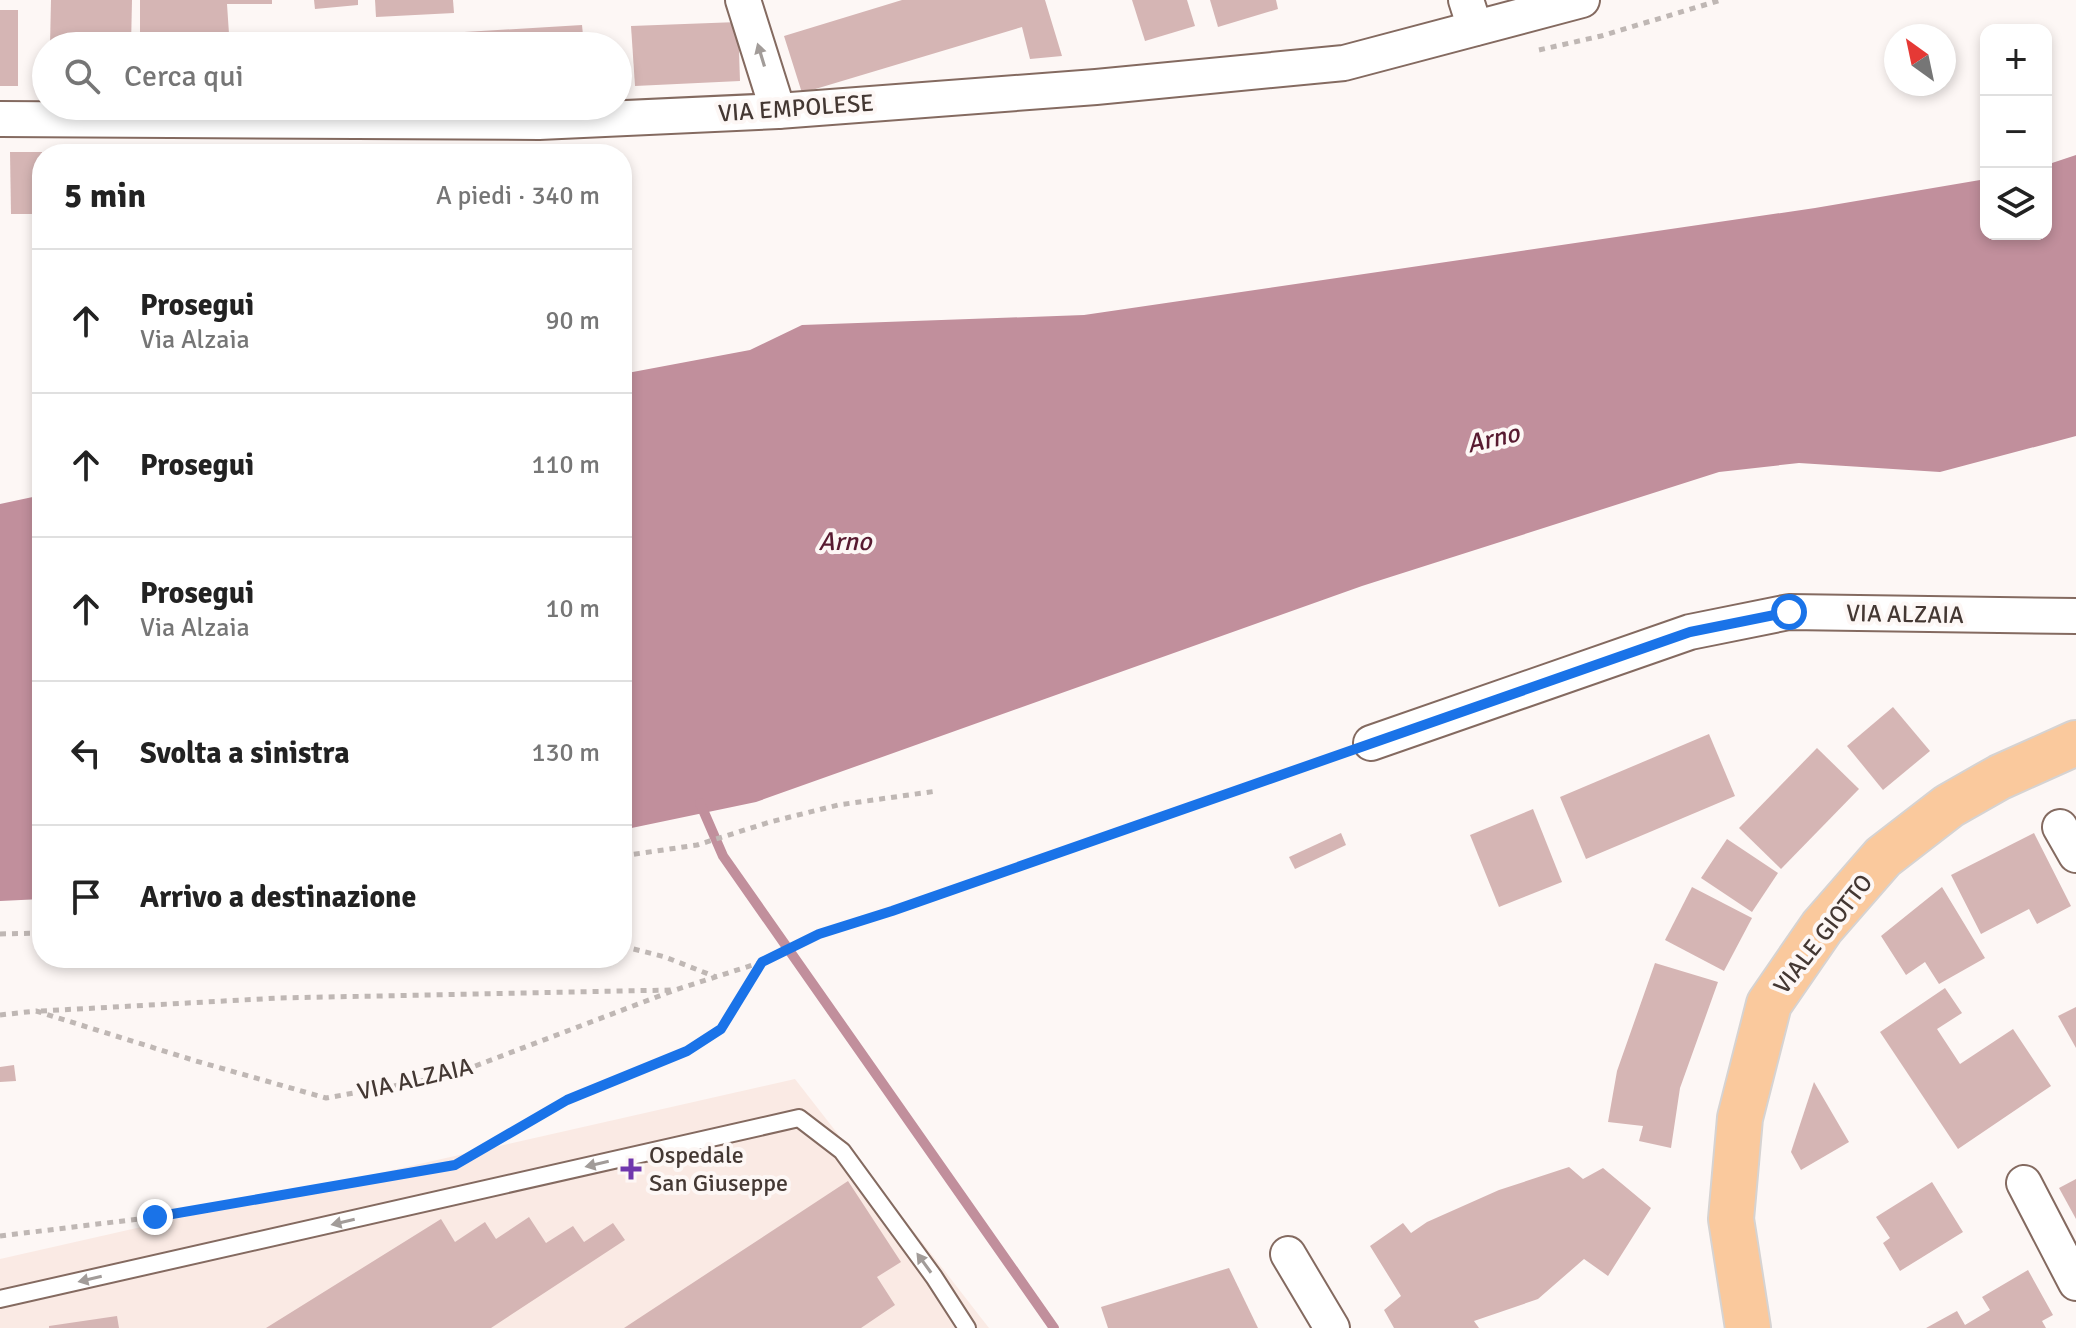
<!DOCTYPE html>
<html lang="it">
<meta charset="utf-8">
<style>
body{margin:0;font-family:Signika,sans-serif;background:#f2f2f2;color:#222}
.controls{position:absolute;right:24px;top:24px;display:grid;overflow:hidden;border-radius:16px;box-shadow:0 4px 12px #0003}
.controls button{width:72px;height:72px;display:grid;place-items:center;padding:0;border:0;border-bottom:2px solid #e0e0e0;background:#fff;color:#222;font:40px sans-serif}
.compass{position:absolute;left:1884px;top:24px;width:72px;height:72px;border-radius:50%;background:#fff;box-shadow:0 4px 12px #0003;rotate:327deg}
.stop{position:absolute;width:24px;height:24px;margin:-18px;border:6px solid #1a73e8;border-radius:50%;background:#fff}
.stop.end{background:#1a73e8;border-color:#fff;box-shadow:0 2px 8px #0008}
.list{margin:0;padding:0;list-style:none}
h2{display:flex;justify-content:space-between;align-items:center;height:104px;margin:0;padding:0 32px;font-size:34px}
h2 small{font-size:26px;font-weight:400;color:#767676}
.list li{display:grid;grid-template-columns:52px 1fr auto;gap:24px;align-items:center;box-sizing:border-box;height:144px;padding:0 32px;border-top:2px solid #e0e0e0}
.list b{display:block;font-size:30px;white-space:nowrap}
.list p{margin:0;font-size:26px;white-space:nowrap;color:#767676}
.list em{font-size:26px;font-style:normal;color:#767676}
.icon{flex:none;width:44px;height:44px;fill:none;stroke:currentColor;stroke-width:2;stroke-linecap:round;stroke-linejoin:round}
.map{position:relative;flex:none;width:2076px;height:1328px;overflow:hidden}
.search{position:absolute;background:#fff;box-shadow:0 4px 12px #0003;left:32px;top:32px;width:600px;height:88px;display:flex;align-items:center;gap:20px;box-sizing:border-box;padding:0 28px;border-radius:44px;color:#767676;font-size:30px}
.panel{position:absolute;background:#fff;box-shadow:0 4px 12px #0003;left:32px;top:144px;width:600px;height:824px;border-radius:32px}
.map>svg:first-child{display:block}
</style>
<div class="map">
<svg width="2076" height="1328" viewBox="0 0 2076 1328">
<rect width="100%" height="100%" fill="#fdf7f5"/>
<polygon fill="#faeae4" points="795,1079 989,1328 0,1328 0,1259"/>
<g fill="#c18f9c">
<polygon points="2076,155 2076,436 1940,472 1799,463 1719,472 1362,586 756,802 622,830 622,374 750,350 802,325 1084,315 1815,208 1986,179 1986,234 2046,234 2046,165"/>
<polygon points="42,495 42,899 0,901 0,504"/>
</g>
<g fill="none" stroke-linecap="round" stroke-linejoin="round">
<polyline stroke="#c18f9c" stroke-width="10" points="700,803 723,856 1054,1328"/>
</g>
<g fill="#d5b5b4">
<polygon points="51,0 132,0 131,46 50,46"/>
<polygon points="140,0 272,0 272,4 227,4 229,34 320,36 320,46 140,46"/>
<polygon points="314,0 358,0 358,5 315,9"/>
<polygon points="375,0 453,0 454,13 376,17"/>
<polygon points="902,0 1045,0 1062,56 1030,59 1022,27 802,93 784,36"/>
<polygon points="1132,0 1187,0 1195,26 1145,41"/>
<polygon points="1210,0 1276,0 1278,9 1218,27"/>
<rect x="0" y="10" width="18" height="76"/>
<polygon points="738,22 740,81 635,86 631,26"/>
<polygon points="582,25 584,46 432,46 431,34"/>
<polygon points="10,152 42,152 42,214 11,214"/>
<polygon points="1893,707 1930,751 1883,790 1847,746"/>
<polygon points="1709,734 1735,796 1586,859 1560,797"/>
<polygon points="1817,748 1859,789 1781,869 1739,828"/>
<polygon points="1533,809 1562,882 1499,907 1470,835"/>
<polygon points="1341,833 1346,845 1295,869 1289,857"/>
<polygon points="2034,833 2071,906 2037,924 2029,909 1981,934 1951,875"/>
<polygon points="1727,839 1778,873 1752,912 1701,878"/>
<polygon points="1692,887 1752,918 1724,971 1665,940"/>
<polygon points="1942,887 1985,958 1939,984 1925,962 1906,975 1881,936"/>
<polygon points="1655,963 1718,982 1680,1088 1671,1148 1639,1141 1643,1126 1608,1122 1617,1071"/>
<polygon points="1945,988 1962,1013 1937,1029 1960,1064 2013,1029 2051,1086 1958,1149 1880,1032"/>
<polygon points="2076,1007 2076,1048 2058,1016"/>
<polygon points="14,1065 16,1081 0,1082 0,1067"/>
<polygon points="1814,1082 1849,1142 1801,1170 1791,1152"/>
<polygon points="1569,1167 1583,1179 1603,1168 1651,1208 1608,1276 1584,1259 1538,1299 1474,1321 1479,1328 1394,1328 1384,1310 1401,1296 1370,1246 1403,1223 1411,1233 1427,1222 1499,1190"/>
<polygon points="2076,1179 2076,1219 2059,1188"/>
<polygon points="848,1181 901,1262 877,1277 895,1305 861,1328 624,1328"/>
<polygon points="1932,1182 1963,1232 1900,1271 1883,1243 1890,1238 1876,1217"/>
<polygon points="529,1217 546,1243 573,1226 584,1242 613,1223 625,1240 491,1328 266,1328 441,1219 455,1242 485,1222 496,1239"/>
<polygon points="1229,1268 1258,1328 1108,1328 1101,1307"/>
<polygon points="2028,1270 2053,1315 2042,1321 2046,1328 1926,1328 1957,1311 1965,1325 1990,1310 1982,1297"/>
<polygon points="117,1316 119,1328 49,1328 49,1326"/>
</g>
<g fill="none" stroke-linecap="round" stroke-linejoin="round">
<defs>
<polyline id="service" points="0,1299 799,1118 842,1151 934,1277 967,1328"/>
<g id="minor">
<polyline points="743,0 778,111"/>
<polyline points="1466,0 1475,28"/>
<polyline points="0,119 539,122 778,111 1096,87 1344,63 1582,0"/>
<polyline points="1371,743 1690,632 1789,612 2076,616"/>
<polyline points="2060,827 2076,855"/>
<polyline points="2024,1183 2076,1283"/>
<polyline points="1288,1254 1332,1328"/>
</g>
<polyline id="primary" points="1748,1328 1731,1219 1740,1118 1769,1004 1822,927 1883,857 1949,806 2000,777 2076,743"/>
</defs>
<use href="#service" stroke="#846a60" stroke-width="20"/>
<use href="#minor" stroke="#846a60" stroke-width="38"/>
<use href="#primary" stroke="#d6d3d2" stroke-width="48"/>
<g stroke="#bfb7b4" stroke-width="5" stroke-dasharray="6 6" stroke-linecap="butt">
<polyline points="1539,50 1601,36 1721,0"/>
<polyline points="622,856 697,845 770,822 838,805 937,791"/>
<polyline points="0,934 42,933"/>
<polyline points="622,946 665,957 716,977"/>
<polyline points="41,1011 279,998 671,990"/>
<polyline points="0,1015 36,1011 196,1061 326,1098 449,1076 675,990 762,962 819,934 892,911 1339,754"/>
<polyline points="0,1236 155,1217 455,1165 567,1100 687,1051 721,1029 762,962"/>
</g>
<use href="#service" stroke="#fff" stroke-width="16"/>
<use href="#minor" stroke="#fff" stroke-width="34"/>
<use href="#primary" stroke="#fac99d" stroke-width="44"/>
</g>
<defs><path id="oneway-solid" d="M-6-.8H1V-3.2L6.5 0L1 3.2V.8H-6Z" transform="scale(2)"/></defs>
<g fill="#a29c99">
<use href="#oneway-solid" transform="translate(761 55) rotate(-107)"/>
<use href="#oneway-solid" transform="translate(597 1164) rotate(167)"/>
<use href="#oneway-solid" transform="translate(343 1222) rotate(167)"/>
<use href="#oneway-solid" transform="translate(924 1263) rotate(-126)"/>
<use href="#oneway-solid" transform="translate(90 1279) rotate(167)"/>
</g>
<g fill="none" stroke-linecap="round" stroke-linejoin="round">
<polyline stroke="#1a73e8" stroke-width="10" points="155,1217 455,1165 567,1100 687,1051 721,1029 762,962 819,934 892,911 1690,632 1789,612"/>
</g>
<path fill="#7037ad" stroke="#fdf7f5" stroke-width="3" d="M627 1157h8v8h8v8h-8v8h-8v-8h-8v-8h8z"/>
<g text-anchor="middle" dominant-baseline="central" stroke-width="8" stroke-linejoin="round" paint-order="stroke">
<g font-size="24" fill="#443833" stroke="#fdf7f5">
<text transform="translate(796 108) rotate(-4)">VIA EMPOLESE</text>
<text transform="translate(1905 614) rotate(1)">VIA ALZAIA</text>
<text transform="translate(1823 934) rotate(-52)">VIALE GIOTTO</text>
<text transform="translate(415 1079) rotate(-13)">VIA ALZAIA</text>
</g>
<g font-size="24" fill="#443833" stroke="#fdf7f5" text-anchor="start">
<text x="649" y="1155">Ospedale<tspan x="649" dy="28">San Giuseppe</tspan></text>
</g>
<g font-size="26" font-style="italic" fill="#581a30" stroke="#fdf7f5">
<text transform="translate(1493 439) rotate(-13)">Arno</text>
<text x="845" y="542">Arno</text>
</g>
</g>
</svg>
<div class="controls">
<button>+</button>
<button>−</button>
<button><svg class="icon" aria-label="layers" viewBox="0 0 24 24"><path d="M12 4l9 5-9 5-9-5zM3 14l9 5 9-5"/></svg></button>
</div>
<svg class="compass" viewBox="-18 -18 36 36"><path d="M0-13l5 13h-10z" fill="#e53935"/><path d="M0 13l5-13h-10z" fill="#767676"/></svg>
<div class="stop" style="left:1789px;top:612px"></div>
<div class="stop end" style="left:155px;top:1217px"></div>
<div class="search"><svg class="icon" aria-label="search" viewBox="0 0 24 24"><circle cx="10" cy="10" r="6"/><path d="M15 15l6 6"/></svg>Cerca qui</div>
<section class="panel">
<h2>5 min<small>A piedi · 340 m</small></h2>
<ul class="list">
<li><svg class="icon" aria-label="ahead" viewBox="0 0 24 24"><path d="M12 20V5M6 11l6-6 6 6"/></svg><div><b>Prosegui</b><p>Via Alzaia</p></div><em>90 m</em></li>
<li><svg class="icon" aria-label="ahead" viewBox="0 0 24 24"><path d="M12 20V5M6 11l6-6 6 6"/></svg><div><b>Prosegui</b></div><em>110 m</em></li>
<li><svg class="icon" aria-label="ahead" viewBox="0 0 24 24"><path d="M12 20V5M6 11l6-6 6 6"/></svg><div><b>Prosegui</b><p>Via Alzaia</p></div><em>10 m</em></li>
<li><svg class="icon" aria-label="left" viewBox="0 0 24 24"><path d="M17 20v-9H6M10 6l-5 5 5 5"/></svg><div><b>Svolta a sinistra</b></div><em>130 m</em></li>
<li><svg class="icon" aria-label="arrive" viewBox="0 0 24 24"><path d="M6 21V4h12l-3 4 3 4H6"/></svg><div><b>Arrivo a destinazione</b></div></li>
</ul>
</section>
</div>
